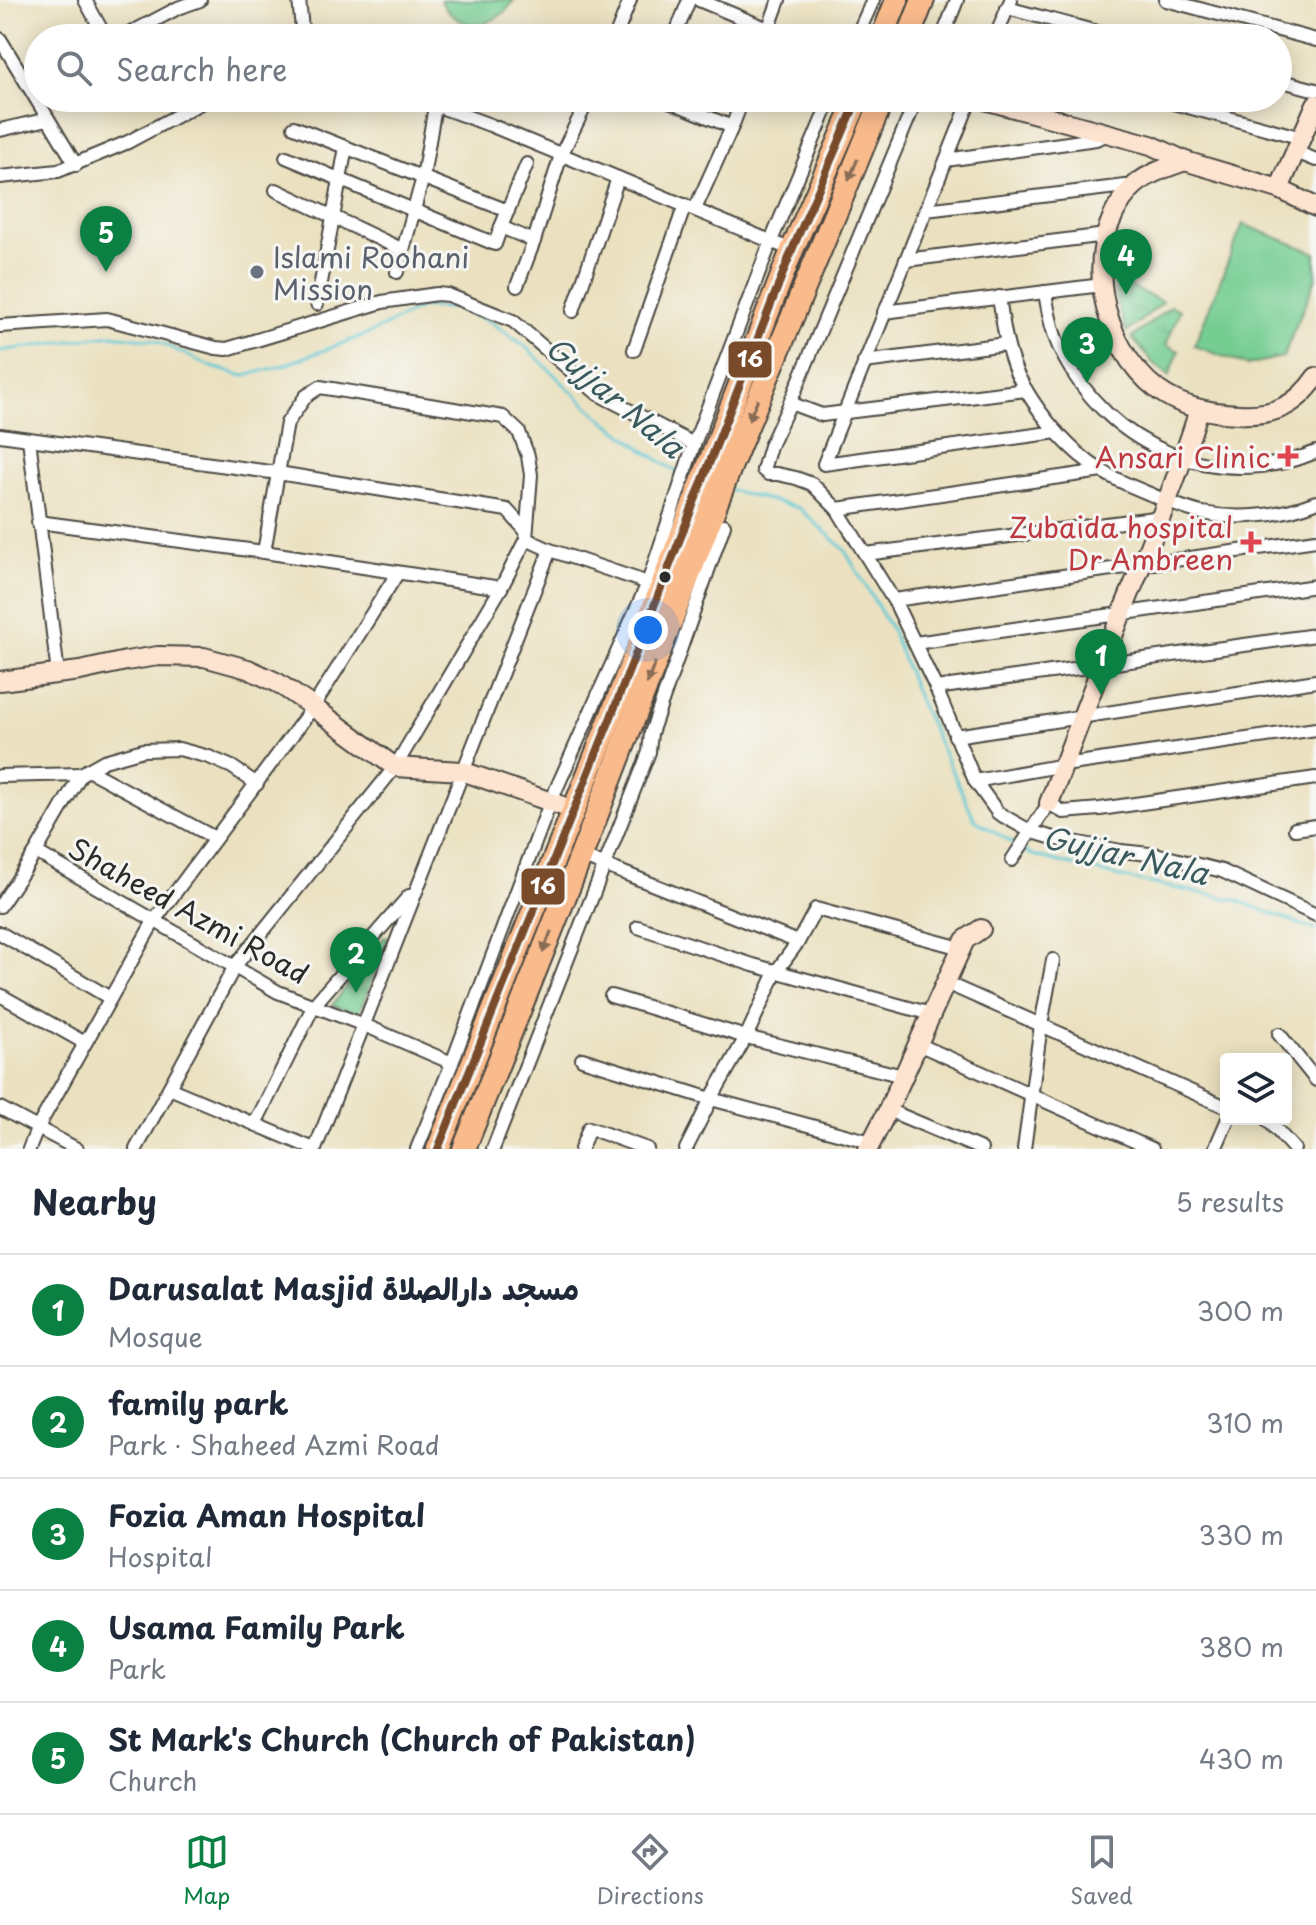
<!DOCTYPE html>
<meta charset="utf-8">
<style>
body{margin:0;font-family:"Playpen Sans","Playpen Sans Arabic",sans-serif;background:#f2f2f3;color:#1f2937}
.controls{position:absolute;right:24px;bottom:24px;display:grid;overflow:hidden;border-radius:8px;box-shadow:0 4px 20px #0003}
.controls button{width:72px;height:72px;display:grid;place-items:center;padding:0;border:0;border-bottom:2px solid #e0e1e3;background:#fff;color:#1f2937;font:40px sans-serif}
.you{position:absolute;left:648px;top:630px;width:28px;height:28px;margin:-20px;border:6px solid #fff;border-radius:50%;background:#1a73e8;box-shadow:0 0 0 12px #1a73e833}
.badge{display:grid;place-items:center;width:52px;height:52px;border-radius:50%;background:#0b8043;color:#fff;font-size:26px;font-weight:700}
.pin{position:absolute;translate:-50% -66px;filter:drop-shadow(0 2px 4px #0008)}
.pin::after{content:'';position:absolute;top:42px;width:28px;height:24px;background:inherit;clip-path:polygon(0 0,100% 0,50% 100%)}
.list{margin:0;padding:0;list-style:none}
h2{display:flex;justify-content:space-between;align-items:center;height:104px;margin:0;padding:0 32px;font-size:34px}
h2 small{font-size:26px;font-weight:400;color:#747a83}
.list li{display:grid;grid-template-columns:52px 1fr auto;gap:24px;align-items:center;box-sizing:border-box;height:112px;padding:0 32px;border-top:2px solid #e0e1e3}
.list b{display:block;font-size:30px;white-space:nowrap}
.list p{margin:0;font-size:26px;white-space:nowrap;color:#747a83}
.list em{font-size:26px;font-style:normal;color:#747a83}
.icon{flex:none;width:44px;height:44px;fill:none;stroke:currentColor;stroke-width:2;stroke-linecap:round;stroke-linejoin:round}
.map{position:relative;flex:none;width:1316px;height:1149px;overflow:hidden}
.search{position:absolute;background:#fff;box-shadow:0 4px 20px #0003;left:24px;right:24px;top:24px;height:88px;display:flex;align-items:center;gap:20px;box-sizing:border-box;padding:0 28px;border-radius:44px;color:#747a83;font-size:30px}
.sheet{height:664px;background:#fff}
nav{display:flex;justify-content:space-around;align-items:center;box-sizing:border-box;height:112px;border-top:2px solid #e0e1e3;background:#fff;font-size:22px;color:#747a83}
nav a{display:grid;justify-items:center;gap:4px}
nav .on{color:#0b8043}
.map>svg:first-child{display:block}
</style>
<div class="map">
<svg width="1316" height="1149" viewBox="0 0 1316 1149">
<defs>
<pattern id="grass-tufts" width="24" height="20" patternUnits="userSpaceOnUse" patternTransform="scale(2)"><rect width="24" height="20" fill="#75cd92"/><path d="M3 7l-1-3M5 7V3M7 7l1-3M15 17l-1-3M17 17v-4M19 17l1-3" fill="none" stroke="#65b07e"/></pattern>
</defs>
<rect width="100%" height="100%" fill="#f6f6f2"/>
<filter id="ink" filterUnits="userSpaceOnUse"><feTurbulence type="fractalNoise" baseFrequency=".0125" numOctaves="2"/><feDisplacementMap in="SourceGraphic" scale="16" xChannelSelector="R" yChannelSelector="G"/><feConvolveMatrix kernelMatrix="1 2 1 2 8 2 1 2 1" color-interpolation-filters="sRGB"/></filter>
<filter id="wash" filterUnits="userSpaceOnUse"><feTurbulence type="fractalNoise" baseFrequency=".006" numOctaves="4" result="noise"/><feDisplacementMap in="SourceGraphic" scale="32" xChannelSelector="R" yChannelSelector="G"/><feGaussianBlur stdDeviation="1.8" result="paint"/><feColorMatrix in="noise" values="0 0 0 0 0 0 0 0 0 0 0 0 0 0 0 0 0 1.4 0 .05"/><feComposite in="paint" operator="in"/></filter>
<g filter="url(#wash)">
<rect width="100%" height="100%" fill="#ebe1c0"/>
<g fill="url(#grass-tufts)" stroke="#507c5e" stroke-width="2">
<path d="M1118,269L1133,275L1131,287L1163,302L1127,332C1118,311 1113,294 1114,272Z"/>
<polygon points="1171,306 1180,310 1166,345 1179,351 1169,376 1153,363 1132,338"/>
<polygon points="384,937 389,938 358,1015 332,1005"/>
</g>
<g fill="#75cd92" stroke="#507c5e" stroke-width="2">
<path d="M440,0H514C495,31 458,33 440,0Z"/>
<polygon points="1243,224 1316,253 1316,278 1283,357 1247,365 1194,346"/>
</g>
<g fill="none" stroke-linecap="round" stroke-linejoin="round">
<g stroke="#5cc8d5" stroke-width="3">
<polyline points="0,351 111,335 155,340 212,367 244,376 281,366 373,332 422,307 453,308 489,321 525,346 567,387 600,417 645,451 681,475"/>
<polyline points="730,490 799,508 844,549 891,629 920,703 975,820 1018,846"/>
<polyline points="1024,850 1032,855 1124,878 1236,900 1316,930"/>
</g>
</g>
</g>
<g filter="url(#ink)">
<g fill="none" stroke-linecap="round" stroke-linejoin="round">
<defs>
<g id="street">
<polyline points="85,0 106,38"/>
<polyline points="299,0 303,38"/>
<polyline points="699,0 768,29"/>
<polyline points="1166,0 1316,40"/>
<polyline points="1007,8 1120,38"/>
<polyline points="121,38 178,8 200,0"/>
<polyline points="455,38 460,36"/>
<polyline points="615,38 630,0"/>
<polyline points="674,38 689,0"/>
<polyline points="765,38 779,0"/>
<polyline points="856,38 873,0"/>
<polyline points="942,38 957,0"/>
<polyline points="995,38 1011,0"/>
<polyline points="0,39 76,165"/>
<polyline points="1278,80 1316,90"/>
<polyline points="416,98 490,125 792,250"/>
<polyline points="662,98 732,127"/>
<polyline points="917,98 790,403 770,446 763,470 768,474 777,474 796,478 812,484 837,509 896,604 936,688 975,781 998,813 1030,831 1053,838 1121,851 1159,855 1222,871 1316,915"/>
<polyline points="971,98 824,464 1057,432"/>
<polyline points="1155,98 1302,138"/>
<polyline points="294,127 508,211"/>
<polyline points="0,130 48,119"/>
<polyline points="1296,152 1316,160"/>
<polyline points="286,157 495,244 501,227"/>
<polyline points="946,160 1096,139 1109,134"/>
<polyline points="527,164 501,227 534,241"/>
<polyline points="0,177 58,171 128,142 210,98"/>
<polyline points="276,190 403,250"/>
<polyline points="695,209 732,127 743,98"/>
<polyline points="926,210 1125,186 1133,187"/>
<polyline points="906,260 1106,235"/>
<polyline points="397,272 423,177 435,106"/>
<polyline points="517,286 534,241 561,155 589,98"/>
<path d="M1045,292C1048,312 1052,333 1061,351C1108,447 1216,493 1316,452"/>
<path d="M999,297C1003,323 1006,349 1017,374C1034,407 1060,441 1090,463C1109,477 1128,485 1150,494C1166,501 1184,509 1202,513C1239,520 1281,516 1316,502"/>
<polyline points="317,304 346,147"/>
<polyline points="573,311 618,178"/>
<polyline points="884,312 1102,285"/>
<polyline points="0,326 107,319 216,348 227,349 382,302 437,294 448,295 513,321 598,394 694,444"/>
<polyline points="634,350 685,205"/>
<polyline points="864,362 1006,344"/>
<polyline points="790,403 822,415 1026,390"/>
<polyline points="0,435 278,473 507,510 526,531"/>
<polyline points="29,439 58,674"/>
<polyline points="837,509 1102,471"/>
<polyline points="38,522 264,552 501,588"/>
<polyline points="526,539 550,550 648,583"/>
<polyline points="865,554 1162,517"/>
<polyline points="894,600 1316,540"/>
<polyline points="915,643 1316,586"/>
<polyline points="936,688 1316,635"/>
<polyline points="955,736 1316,681"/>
<polyline points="88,770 215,838"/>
<polyline points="0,776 81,774"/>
<polyline points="975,781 1064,765 1316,729"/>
<polyline points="1295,829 1316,826"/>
<polyline points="36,852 278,992 364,1025 452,1063"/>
<polyline points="581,856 798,942"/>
<polyline points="1012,860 1049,803 1063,812 1100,809 1316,778"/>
<polyline points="0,906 36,852 81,774 104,761 143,750 179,749 209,757 232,767 257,784"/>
<polyline points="638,927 753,965 931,1014"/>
<polyline points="0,933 110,998"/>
<polyline points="946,983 1226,1107"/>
<polyline points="0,995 85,1043"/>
<polyline points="611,996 746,1037 903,1076"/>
<polyline points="1279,1034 1316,1080"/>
<polyline points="918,1044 1152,1149"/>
<polyline points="582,1059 711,1099 871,1142"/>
<polyline points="169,1088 314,1149"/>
<polyline points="0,1108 77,1149"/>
<polyline points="888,1110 981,1149"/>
<polyline points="1267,1119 1294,1149"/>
<polyline points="255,1124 314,1005 409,896"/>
<polyline points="29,1149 38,1127 154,921 313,707 397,574"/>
<polyline points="136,1149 235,966 395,767 501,588 526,539 531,475 528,456 519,432 503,417 320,387 306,396 287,423 264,552"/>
<polyline points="315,1149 550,550"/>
<polyline points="417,1149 452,1063 550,803 648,583 694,444 771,241 831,98"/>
<polyline points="493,1149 649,752 651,733 724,525"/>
<polyline points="581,1149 589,1128 647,1149"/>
<polyline points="686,1149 711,1099 746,1037 776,972 798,942 816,909 961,948"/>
<polyline points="1024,1149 1041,1025 1053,960"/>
<polyline points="1215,1149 1228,1119"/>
</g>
<g id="secondary">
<polyline points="977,98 1151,145 1185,161 1279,189 1316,207"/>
<path d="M1185,161C1166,168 1145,174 1131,189C1079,246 1100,346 1158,390C1181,407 1210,413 1239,414C1274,416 1296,406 1316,377"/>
<polyline points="1279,189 1316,104"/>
<polyline points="0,681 80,671 126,661 158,656 204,657 248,669 278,683 313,707 395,767 462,771 574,810"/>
<path d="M1049,803C1073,741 1097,678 1121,615C1149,547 1177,480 1199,410"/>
<polyline points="868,1149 888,1110 965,940 981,929"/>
</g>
<g id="highway">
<polyline points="882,38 897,0"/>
<polyline points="908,38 923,0"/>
<polyline points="438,1149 611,717 792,250 858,98"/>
<polyline points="464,1149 581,856 731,465 883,98"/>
</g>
</defs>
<use href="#street" stroke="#484641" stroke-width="16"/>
<use href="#secondary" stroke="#484641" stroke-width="22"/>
<use href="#highway" stroke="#484641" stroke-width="26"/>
<use href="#street" stroke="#fff" stroke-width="12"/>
<use href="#secondary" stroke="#fde4d1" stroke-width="18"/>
<use href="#highway" stroke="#fabb8c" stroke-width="22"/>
<defs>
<polyline id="bus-1" points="438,1149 611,717 792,250 858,98"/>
</defs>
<use href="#bus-1" stroke="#f6f6f2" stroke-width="14"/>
<use href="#bus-1" stroke="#7a4b2a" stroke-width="8"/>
</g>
<defs><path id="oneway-solid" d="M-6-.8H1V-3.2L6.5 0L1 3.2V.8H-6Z" transform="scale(2)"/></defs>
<g fill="#886c57">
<use href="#oneway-solid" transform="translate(853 170) rotate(113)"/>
<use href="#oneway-solid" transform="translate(753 410) rotate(113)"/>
<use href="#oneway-solid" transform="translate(651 673) rotate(111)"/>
<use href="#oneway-solid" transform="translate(547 942) rotate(111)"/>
</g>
</g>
<circle fill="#6b7280" stroke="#f6f6f2" stroke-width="3" cx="257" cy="272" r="8"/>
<g fill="#e0444e" stroke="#f6f6f2" stroke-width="3">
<path d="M1284 444h8v8h8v8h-8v8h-8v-8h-8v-8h8z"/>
<path d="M1247 530h8v8h8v8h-8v8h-8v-8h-8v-8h8z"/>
</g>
<circle fill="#2b2b2b" stroke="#f6f6f2" stroke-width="3" cx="665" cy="577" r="7"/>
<g text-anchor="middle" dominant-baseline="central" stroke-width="6" stroke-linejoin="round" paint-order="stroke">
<g font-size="28" fill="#5b616d" stroke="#f6f6f2" text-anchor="start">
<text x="273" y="256">Islami Roohani<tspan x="273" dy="32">Mission</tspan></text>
</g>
<g font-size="28" fill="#be3a42" stroke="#f6f6f2" text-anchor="end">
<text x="1270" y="456">Ansari Clinic</text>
<text x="1233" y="526">Zubaida hospital<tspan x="1233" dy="32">Dr Ambreen</tspan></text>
</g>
<g font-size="28" fill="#2b2b2b" stroke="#f6f6f2">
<text transform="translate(189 910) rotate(29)">Shaheed Azmi Road</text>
</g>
<g font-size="30" font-style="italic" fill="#3a5a5e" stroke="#f6f6f2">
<text transform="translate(616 396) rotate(40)">Gujjar Nala</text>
<text transform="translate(1126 854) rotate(13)">Gujjar Nala</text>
</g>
</g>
<g stroke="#f6f6f2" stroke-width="3">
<rect x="727" y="340" width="46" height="39" rx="8" fill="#7a4b2a"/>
<rect x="520" y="867" width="46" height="39" rx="8" fill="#7a4b2a"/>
</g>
<g font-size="22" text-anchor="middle" font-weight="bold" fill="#fff">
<text x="750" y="367">16</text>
<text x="543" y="894">16</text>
</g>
</svg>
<div class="controls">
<button><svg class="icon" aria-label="layers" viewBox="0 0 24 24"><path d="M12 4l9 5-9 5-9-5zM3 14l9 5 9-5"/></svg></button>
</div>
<div class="you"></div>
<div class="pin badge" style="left:1101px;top:695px">1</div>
<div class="pin badge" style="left:356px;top:993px">2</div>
<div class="pin badge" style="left:1087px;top:383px">3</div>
<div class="pin badge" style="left:1126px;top:295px">4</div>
<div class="pin badge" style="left:106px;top:272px">5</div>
<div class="search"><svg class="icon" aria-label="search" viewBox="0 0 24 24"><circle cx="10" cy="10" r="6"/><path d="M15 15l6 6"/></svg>Search here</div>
</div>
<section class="sheet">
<h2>Nearby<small>5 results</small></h2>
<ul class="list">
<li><span class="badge">1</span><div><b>Darusalat Masjid مسجد دارالصلاة</b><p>Mosque</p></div><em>300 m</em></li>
<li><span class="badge">2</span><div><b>family park</b><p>Park · Shaheed Azmi Road</p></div><em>310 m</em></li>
<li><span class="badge">3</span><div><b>Fozia Aman Hospital</b><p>Hospital</p></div><em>330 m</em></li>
<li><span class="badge">4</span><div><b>Usama Family Park</b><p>Park</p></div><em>380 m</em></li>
<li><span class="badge">5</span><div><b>St Mark's Church (Church of Pakistan)</b><p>Church</p></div><em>430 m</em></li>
</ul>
</section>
<nav>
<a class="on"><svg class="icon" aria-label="map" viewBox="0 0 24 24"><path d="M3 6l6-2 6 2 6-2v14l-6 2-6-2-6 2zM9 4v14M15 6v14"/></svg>Map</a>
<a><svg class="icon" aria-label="directions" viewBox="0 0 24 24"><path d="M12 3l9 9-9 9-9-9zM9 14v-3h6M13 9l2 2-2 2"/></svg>Directions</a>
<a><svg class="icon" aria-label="saved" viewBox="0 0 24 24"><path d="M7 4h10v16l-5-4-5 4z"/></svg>Saved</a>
</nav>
